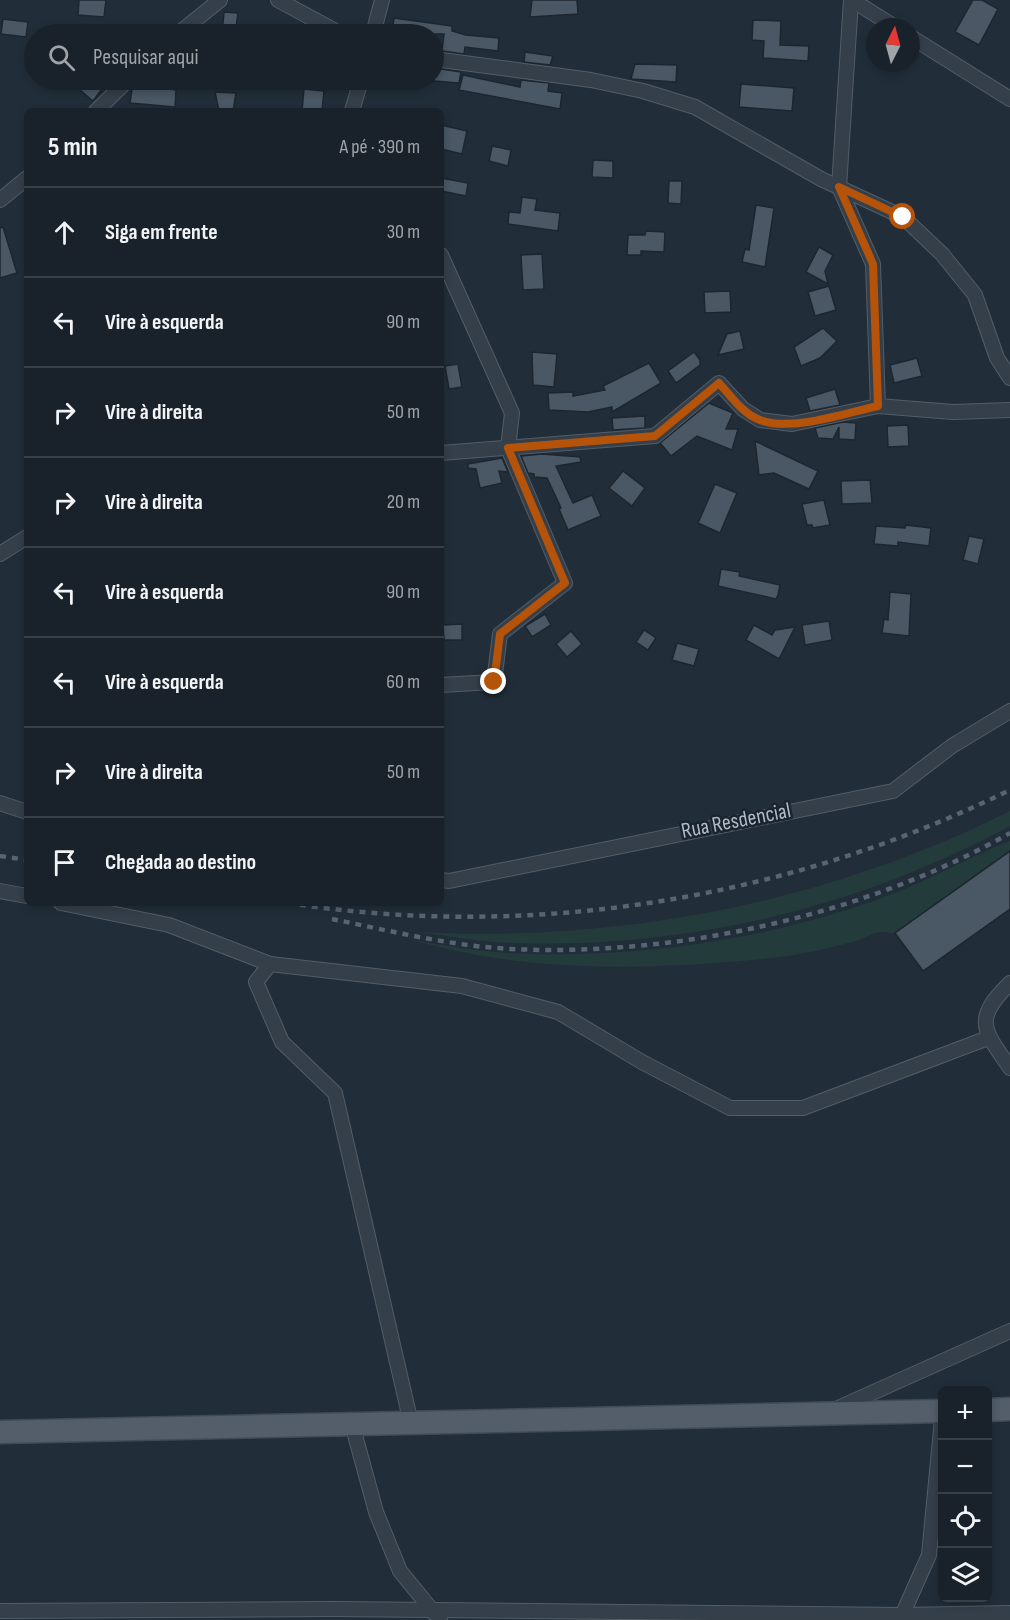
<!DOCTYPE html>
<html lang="pt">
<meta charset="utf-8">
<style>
body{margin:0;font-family:"Sofia Sans Condensed",sans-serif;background:#262f37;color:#f1f3f6}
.controls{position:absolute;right:18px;bottom:18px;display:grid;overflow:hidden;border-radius:9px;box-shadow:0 3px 9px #0003}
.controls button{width:54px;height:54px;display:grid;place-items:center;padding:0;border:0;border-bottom:2px solid #373f47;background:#19222b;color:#f1f3f6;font:30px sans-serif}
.compass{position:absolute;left:866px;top:18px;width:54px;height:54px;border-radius:50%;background:#19222b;box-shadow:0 3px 9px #0003;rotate:6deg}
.stop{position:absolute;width:18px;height:18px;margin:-14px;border:4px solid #b45309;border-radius:50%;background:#fff}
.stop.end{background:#b45309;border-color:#fff;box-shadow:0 2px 6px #0008}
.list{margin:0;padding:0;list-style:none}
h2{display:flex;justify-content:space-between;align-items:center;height:78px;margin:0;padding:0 24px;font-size:26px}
h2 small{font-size:20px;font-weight:400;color:#9fa4a9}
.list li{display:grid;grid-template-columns:39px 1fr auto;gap:18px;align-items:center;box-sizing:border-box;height:90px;padding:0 24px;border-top:2px solid #373f47}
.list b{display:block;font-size:22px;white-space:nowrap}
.list em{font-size:20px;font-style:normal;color:#9fa4a9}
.icon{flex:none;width:33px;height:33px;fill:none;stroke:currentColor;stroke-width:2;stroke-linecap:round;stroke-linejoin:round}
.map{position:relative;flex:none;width:1010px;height:1620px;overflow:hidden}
.search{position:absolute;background:#19222b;box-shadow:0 3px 9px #0003;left:24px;top:24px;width:420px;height:66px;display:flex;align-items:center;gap:15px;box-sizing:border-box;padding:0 21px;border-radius:33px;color:#9fa4a9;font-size:22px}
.panel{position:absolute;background:#19222b;box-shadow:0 3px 9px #0003;left:24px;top:108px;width:420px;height:798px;border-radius:9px}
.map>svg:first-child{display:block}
</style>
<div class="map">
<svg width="1010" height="1620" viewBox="0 0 1010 1620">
<rect width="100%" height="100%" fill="#212e39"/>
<g fill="#243b3b">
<path d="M1010,811V826C858,908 686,949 512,943C481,942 449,936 418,932C620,943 829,902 1010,811Z"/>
<path d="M1010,841V851L895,933C870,930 874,936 852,942C826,949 799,955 772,958C675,968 574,972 477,955C453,951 430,944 406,939C447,946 487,953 528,954C650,957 776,938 890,895C931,879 969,857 1010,841Z"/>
</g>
<g fill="#4a5865" stroke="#1c2630" stroke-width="1.5">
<polygon points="79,0 106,0 104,17 78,15"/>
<polygon points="532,0 577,0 578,14 530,17"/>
<polygon points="973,0 982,0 998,9 979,45 955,32"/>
<polygon points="224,12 238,13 235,34 222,34"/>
<polygon points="394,18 452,26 452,31 466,35 499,38 498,51 465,47 464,54 442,51 444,34 392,34"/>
<polygon points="3,19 28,22 26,37 1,34"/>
<polygon points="753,20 781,21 780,45 809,46 808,61 763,58 764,41 752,40"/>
<polygon points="525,52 553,56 550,65 524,62"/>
<polygon points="635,64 677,65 676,82 631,79"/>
<polygon points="434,68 461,72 459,83 434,81"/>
<polygon points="463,75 520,87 521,80 549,83 548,91 562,93 560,109 459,90"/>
<polygon points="87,80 102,89 93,101 79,89"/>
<polygon points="136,84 176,90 175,107 130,103 132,89"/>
<polygon points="741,84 794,88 792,111 739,107"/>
<polygon points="304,89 324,91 322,111 302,111"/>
<polygon points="215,92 236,93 233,111 219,111"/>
<polygon points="441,125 467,131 462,154 441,149"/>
<polygon points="492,146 511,150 508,166 489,161"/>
<polygon points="593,160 613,161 613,178 592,177"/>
<polygon points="441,178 468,183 466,196 441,191"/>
<polygon points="669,181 682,181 681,204 668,203"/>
<polygon points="522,197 537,199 535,210 560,213 558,231 508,224 509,212 520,213"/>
<polygon points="756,205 774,208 765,267 742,262 745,249 749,250"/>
<polygon points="3,227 17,273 0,278 0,228"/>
<polygon points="646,231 665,232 664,252 641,251 641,255 627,255 628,235 645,235"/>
<polygon points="819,247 833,255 825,271 828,284 806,272"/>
<polygon points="542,254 544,289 523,290 521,255"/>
<polygon points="829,286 836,310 815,316 808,292"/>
<polygon points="730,291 731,312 705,313 704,292"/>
<polygon points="823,328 837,341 820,358 801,366 794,347"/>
<polygon points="740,331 744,349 718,355 727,334"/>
<polygon points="532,352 557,354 554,387 533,385"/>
<polygon points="694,352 700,360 700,365 676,383 668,371"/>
<polygon points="917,358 922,376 894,383 890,365"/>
<polygon points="649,363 661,383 612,412 612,407 588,412 549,410 548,393 573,392 573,396 605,390 603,386"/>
<polygon points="458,364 462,387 449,389 445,366"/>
<polygon points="835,389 840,405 810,411 806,398"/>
<polygon points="709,403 733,413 726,429 738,429 732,450 697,436 671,456 660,443"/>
<polygon points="645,416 645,428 613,430 612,418"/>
<polygon points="843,422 856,423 855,440 839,439 839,427 833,439 818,438 815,428"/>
<polygon points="908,425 909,446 888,447 887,426"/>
<polygon points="755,441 818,471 809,489 774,473 759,475"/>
<polygon points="542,454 580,457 581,462 556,466 573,503 592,495 601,516 568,530 559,509 561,508 547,478 534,477 534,474 528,473 521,456"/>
<polygon points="502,458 508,472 499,471 502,483 480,488 476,469 468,468 468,464"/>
<polygon points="623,471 645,488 632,506 609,488"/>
<polygon points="870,480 872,503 842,504 841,481"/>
<polygon points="715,484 737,493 720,533 698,523"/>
<polygon points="824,500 830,525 813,528 812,525 807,525 802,504"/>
<polygon points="906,525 931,528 929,546 898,542 898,546 874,544 876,526 905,528"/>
<polygon points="969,536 984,539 978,564 963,560"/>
<polygon points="721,569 740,572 739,576 780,585 778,595 776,599 718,586"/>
<polygon points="890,592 911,594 909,636 882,633 884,619 888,620"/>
<polygon points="545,614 551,625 532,637 525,626"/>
<polygon points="829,621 832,640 805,645 802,625"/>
<polygon points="462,624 462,640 444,640 443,625"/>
<polygon points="754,625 772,635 775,630 795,627 779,659 746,640"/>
<polygon points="644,630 656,638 648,650 636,642"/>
<polygon points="571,631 582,644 567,657 556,644"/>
<polygon points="677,643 699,649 694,666 672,660"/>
<polygon points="1010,851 1010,909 923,971 895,933"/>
</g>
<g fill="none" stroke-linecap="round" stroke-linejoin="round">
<defs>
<g id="street">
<polyline points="278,0 341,34"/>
<polyline points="851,0 839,187 873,264 878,406"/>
<polyline points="852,0 895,27"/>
<polyline points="178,34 220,0"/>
<polyline points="373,34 382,0"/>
<polyline points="911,37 1010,99"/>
<polyline points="434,59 591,80 643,91 695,107 821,179 903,217 942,254 975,295 997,358 1010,378"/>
<polyline points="96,111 128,80"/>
<polyline points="352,111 361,80"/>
<polyline points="0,200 27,178"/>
<polyline points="441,255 512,413 508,448 565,583 500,634 494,682 441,685"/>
<polyline points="441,453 655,436 719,383 743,409 760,420 792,424 878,406 953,412 1010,410"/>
<polyline points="0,554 27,537"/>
<polyline points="0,803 27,812"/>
<polyline points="441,880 449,881 893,791 952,746 1010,711"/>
<polyline points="0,891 27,896"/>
<polyline points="61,903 169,925 270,964 256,982 282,1042 335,1093 411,1423"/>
<polyline points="270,964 462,986 558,1012 642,1062 730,1108 803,1108 988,1038"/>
<path d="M1010,983C972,1020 984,1030 1010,1068"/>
<polyline points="836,1409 1010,1331"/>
<polyline points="352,1424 376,1512 400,1571 440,1620"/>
<polyline points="0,1611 334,1609 902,1615 1010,1613"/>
<polyline points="900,1620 929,1555 942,1419"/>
</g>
<g id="primary">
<polyline points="988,1410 1010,1409"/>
<polyline points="0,1432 942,1411"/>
</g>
</defs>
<use href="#street" stroke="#535d67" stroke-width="16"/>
<use href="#primary" stroke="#414b56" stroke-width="25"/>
<use href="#street" stroke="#353f49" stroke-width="14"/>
<use href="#primary" stroke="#535e6a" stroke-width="22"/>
<g stroke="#576471" stroke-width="4.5" stroke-dasharray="6 6" stroke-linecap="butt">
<polyline points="0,856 27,860"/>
<path d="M288,903C534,941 787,899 1010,790"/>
<path d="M332,919C391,931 451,946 511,949C677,957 866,915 1010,833"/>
</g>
</g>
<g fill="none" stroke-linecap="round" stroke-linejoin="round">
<path stroke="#b45309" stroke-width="8" d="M494,682L500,634L565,583L508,448L655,436L719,383C731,396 743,414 760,420C791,432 846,413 878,406L873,264L839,187L903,217"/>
</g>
<g text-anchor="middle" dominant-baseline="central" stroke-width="5" stroke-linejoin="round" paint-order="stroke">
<g font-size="22" fill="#b0bac6" stroke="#1a242e">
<text transform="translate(736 821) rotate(-11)">Rua Resdencial</text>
</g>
</g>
</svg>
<div class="controls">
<button>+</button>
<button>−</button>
<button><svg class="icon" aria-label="locate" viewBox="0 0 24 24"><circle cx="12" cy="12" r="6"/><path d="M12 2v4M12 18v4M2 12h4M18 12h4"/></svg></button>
<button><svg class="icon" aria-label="layers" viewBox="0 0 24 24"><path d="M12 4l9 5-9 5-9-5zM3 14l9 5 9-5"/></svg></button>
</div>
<svg class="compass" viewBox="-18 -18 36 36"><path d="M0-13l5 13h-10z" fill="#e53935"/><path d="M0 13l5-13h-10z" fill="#9fa4a9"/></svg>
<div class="stop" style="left:903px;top:217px"></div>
<div class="stop end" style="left:494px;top:682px"></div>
<div class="search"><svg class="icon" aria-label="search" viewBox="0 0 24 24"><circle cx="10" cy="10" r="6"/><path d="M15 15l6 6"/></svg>Pesquisar aqui</div>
<section class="panel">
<h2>5 min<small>A pé · 390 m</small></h2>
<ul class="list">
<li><svg class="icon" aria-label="ahead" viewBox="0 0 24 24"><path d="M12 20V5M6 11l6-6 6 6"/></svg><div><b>Siga em frente</b></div><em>30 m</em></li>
<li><svg class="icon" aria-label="left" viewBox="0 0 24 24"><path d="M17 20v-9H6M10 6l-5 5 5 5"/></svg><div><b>Vire à esquerda</b></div><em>90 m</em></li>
<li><svg class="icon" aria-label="right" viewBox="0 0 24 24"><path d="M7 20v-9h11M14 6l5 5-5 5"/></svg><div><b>Vire à direita</b></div><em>50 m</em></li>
<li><svg class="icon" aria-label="right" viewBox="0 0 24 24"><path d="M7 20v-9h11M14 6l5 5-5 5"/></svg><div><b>Vire à direita</b></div><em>20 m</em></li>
<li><svg class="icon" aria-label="left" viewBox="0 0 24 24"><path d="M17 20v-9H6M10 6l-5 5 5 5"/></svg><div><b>Vire à esquerda</b></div><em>90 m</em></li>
<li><svg class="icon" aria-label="left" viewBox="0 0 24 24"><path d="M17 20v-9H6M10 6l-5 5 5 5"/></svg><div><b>Vire à esquerda</b></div><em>60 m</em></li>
<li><svg class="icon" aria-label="right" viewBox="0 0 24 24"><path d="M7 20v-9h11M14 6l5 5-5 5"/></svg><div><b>Vire à direita</b></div><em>50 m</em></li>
<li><svg class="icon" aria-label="arrive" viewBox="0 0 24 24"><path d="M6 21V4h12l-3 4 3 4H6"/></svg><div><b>Chegada ao destino</b></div></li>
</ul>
</section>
</div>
